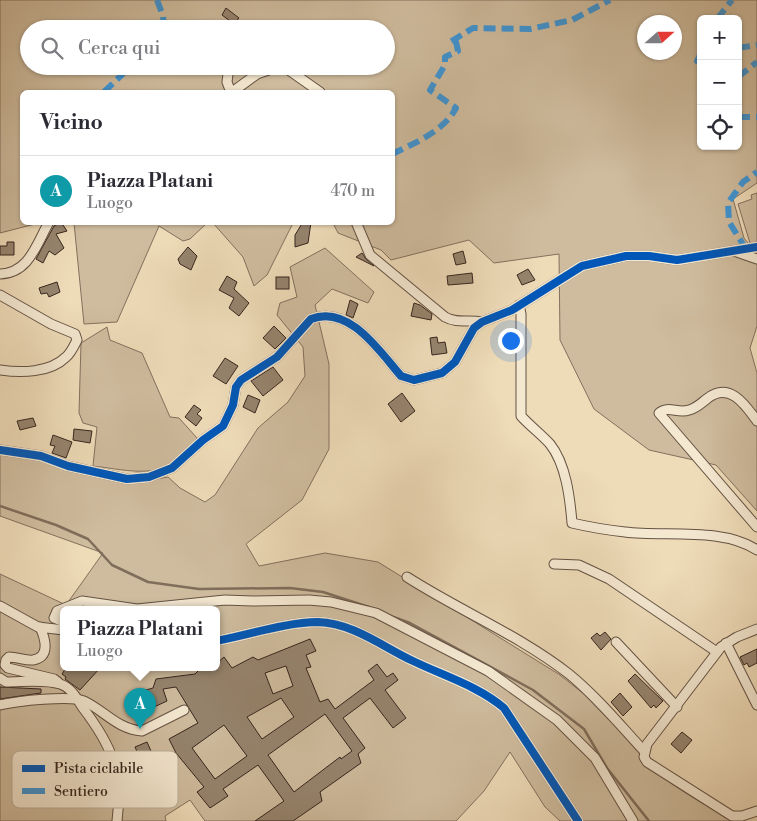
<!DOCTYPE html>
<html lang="it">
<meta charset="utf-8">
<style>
body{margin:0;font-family:"Libre Bodoni",serif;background:#f2f2f3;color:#2b2b33}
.controls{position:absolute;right:15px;top:15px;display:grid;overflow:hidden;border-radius:8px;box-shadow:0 1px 4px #0004}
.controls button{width:45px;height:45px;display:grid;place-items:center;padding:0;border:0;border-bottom:1px solid #e1e1e2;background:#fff;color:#2b2b33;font:25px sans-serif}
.compass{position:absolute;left:637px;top:15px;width:45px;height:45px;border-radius:50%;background:#fff;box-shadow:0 1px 4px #0004;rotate:69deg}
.you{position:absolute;left:510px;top:340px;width:18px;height:18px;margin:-12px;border:4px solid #fff;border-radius:50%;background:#1a73e8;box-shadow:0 0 0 8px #1a73e833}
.badge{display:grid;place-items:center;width:32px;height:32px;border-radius:50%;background:#d93025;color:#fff;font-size:16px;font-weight:700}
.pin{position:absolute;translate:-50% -41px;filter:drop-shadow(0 1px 2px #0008)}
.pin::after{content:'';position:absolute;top:26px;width:18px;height:15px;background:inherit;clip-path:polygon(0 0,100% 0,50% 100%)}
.popup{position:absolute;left:60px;top:606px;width:160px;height:65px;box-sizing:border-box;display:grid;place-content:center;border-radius:8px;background:#fff;filter:drop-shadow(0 1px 4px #0005);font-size:16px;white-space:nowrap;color:#7c7c81}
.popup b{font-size:19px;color:#2b2b33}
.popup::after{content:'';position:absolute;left:50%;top:100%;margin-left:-10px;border:10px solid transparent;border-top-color:#fff}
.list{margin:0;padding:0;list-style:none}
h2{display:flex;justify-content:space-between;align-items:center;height:65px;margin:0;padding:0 20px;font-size:21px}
h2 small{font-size:16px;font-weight:400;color:#7c7c81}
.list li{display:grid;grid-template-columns:32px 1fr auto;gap:15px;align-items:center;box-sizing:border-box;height:70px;padding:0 20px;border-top:1px solid #e1e1e2}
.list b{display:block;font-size:19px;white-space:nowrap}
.list p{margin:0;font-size:16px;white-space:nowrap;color:#7c7c81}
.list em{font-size:16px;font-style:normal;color:#7c7c81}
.icon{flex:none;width:28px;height:28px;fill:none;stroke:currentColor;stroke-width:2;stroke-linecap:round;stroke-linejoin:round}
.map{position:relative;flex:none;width:757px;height:821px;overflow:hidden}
.search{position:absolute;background:#fff;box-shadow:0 1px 4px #0004;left:20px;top:20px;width:375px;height:55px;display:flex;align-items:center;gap:12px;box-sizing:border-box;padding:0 18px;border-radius:28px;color:#7c7c81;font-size:19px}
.panel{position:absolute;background:#fff;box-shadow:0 1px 4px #0004;left:20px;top:90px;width:375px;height:135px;border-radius:8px}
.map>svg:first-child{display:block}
</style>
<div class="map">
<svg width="757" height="821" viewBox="0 0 757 821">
<rect width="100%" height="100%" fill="#eedbb8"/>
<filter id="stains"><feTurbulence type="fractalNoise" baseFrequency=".004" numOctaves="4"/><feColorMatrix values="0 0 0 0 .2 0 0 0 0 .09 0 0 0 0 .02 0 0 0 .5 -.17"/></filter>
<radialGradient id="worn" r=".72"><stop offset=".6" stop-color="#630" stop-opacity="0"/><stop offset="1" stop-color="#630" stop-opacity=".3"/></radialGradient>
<g fill="#cfbc9e" stroke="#83705e" fill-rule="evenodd">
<path d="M0,0H757V183L733,199L744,238L757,254V326L750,348L757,373V511L716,465L649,450L594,409L560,340L559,254L494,263L469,240L391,260L381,250L338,233L333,223L392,222V92H22V222L39,223L0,233ZM701,19H738V146H701ZM644,22H674V52H644ZM29,29H386V66H29Z"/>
<polygon points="757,193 757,242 750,243 738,204 752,199 751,195"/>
<polygon points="74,223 74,222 207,223 190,239 183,241 159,226 117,322 84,324"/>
<polygon points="213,223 293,223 267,275 254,286 243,257"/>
<path d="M325,248L374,292L368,303L332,289L315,305L329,364V449L302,500L246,544L259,566L325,553L378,562L560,675L584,694L639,751C646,773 711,808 733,821H560L545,807L510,752L484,791L456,821H205L190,800L165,816L166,821H0V574L66,605L103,553L0,516V455L43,460L102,478L139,482L168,477L180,488L205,502L215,495L258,428L288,402L305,376L303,347L277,315L280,303L297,297L290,267ZM64,610H216V668H64Z"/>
<path d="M107,327L110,340L142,353L170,417L179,418L197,438C192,444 188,452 182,457C158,480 122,469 93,466L97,427L83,423L79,413L81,343Z"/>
</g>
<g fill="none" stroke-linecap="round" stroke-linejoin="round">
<g stroke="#806d5b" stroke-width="2.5">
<polyline points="0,506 56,525 88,539 112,565 148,582 199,589 290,588 323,592 369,607"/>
<polyline points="388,615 410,623 533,690 584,729 607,768 649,821"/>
</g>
</g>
<g fill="#96846e" stroke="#37251e" fill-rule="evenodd">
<polygon points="226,8 239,18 234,24 222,15"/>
<polygon points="61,222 67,231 56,234 64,248 55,255 49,251 43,263 36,259 54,226"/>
<polygon points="303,222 311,222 308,243 295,247 295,235"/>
<polygon points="7,242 14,242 14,255 0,255 0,246 7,246"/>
<polygon points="188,247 197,256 191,270 180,264 178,259"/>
<polygon points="463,251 466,263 456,265 453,254"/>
<polygon points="362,253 366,259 374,266 356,257"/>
<polygon points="528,269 535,280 522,285 517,275"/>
<polygon points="472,273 473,283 448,285 447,276"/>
<polygon points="227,276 237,282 234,289 249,303 239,316 229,308 234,298 219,290"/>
<rect x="276" y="277" width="13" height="12"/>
<polygon points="57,282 60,292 49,297 47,293 41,294 39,288"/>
<polygon points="350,300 358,304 353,318 346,315"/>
<polygon points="414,303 420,305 432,314 431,320 411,316"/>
<polygon points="274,326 286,338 275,349 263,338"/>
<polygon points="437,337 438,343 445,342 447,353 432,355 430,338"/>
<polygon points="225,358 238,366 226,384 213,376"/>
<polygon points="273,367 283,380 263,396 251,381"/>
<polygon points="402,393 415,411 401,422 388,404"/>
<polygon points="248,395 260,400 255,413 243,407"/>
<polygon points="194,405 201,410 197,414 202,418 196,426 185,417"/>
<polygon points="33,418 36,426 20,430 17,421"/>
<polygon points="74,429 92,431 90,443 73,440"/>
<polygon points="53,435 72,442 66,458 52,453 55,446 50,445"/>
<polygon points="605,632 611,639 601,650 591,638 597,633 600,636"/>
<path d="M310,639L316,651L306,655L311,667L306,668L320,702L328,699L335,709L374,680L368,671L377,664L387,677L393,673L398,680L385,690L406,718L393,728L370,698L343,718L365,748L358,754L361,763L320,792L322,801L293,821H255L284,801L258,765L223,789L228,796L210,808L197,792L204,787L176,753L169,739L198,723L176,687L163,689L167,701L154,707L146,690L153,688L156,679L195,674L201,668H216V664L224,657L232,668L253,657L258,660ZM286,666L293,686L273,694L265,673ZM281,698L294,717L262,739L247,717ZM325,714L352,751L341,759L340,757L294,792L268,755ZM224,725L247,756L215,779L192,748Z"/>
<polygon points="757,649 757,663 749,667 747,663 744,665 740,657"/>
<polygon points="66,668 100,668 80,690 65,679 66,677 62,674"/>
<polygon points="635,674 663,701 656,708 654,705 651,708 628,681"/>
<polygon points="0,687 41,689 41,693 0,699"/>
<polygon points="620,693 632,707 623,716 611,702"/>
<polygon points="682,732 692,740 681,753 671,744"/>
<polygon points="147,742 151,751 139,756 135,747"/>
</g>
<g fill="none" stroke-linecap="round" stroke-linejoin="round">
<defs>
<g id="minor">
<polyline points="229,66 227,82 230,90 235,90 257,74 280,66"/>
<polyline points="283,66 320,92"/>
<path d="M356,222L370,255L445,317C458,324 468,319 482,322"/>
<polyline points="734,251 757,259"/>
<path d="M0,274C29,273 36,245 49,222"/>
<path d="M0,295L51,324L75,334L77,340C74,346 71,353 66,357C50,373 21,373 0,370"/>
<path d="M519,305L521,314V416C530,426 541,434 550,444C566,464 570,498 572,523C589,527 607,530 625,532C665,537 722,527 757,550"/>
<path d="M757,421C746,406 730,381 708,398C701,403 697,408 689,410C678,414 668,405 659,413L757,527"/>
<path d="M0,450L41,456L68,466L127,479L149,477L172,468L203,440L223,426L233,405L236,387L241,380L277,357L311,319C349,304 380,352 401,376L414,380L442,373L455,362L474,328L482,322L512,310L582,266L626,256H649L677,260L757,247"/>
<polyline points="554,564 579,565 609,579 717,652"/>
<path d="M407,577C460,611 519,635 569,674C596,696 620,725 644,751"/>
<polyline points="0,606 38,627 64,630"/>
<polyline points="64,622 54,618 57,611 82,601 137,609 225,600 253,601 309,600 331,602 376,613 488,671 557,720 595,758 633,821"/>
<path d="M40,627C45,638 51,657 33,660C26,661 17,657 9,657L6,660L5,665L8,668L54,679L58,682"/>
<polyline points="757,629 737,637 721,647 647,744 644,757 647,762 732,816 742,816 757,811"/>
<path d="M216,641C247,635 288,622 318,622C353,623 383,647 413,661C444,676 478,686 504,708L578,821"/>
<polyline points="616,642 677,707"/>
<polyline points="726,643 757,705"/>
<path d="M0,678L6,682C23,682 44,679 60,684C71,687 77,699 83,708C112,746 123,772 117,821"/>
<path d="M0,705C16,701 71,695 84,701C105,711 117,729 142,731L184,710"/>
</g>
</defs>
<use href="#minor" stroke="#655244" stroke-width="11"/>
<use href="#minor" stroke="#f4e8d1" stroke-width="9"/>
<g stroke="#3e95d5" stroke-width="6" stroke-dasharray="12 6" stroke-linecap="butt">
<polyline points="157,0 163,16 164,29"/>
<polyline points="717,19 732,0"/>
<polyline points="738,48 757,45"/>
<polyline points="701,53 697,61 701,60"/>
<polyline points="738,77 757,62"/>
<polyline points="104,92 131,66"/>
<polyline points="738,117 757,117"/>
<path d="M392,154C415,143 444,131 456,108L430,90L445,65V57L458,51L456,42H450L473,28L530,29L572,20L610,0"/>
<polyline points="746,249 729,222 728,203 743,182 757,172"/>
</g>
<defs>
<g id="cycleway">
<path d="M0,450L41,456L68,466L127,479L149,477L172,468L203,440L223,426L233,405L236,387L241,380L277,357L311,319C349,304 380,352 401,376L414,380L442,373L455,362L474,328L482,322L512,310L582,266L626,256H649L677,260L757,247"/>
<path d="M216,641C247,635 288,622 318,622C353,623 383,647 413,661C444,676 478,686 504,708L578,821"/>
</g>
</defs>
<use href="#cycleway" stroke="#f4e8d1" stroke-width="11"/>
<use href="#cycleway" stroke="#0057b8" stroke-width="8"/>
</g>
<rect x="12" y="751" width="166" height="57" rx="8" fill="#f4e8d1" stroke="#bbae9b" stroke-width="1"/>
<rect x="22" y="765" width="23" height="7" fill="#0057b8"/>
<rect x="22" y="788" width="23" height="6" fill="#3e95d5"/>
<g font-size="14" fill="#37251e">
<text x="54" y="773">Pista ciclabile</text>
<text x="54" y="796">Sentiero</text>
</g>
<rect width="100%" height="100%" filter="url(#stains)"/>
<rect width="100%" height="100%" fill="url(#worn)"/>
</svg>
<div class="controls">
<button>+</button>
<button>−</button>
<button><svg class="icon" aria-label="locate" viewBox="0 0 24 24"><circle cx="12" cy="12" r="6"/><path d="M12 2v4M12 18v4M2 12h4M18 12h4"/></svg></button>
</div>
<svg class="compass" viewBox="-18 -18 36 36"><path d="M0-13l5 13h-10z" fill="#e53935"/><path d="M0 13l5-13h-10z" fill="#7c7c81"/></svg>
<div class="you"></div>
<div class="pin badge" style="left:140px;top:729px;background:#0f9aa8">A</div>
<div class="popup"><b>Piazza Platani</b>Luogo</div>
<div class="search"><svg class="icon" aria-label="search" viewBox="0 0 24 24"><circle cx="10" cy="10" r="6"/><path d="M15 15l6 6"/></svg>Cerca qui</div>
<section class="panel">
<h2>Vicino<small></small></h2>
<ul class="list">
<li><span class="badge" style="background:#0f9aa8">A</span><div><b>Piazza Platani</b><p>Luogo</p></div><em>470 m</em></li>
</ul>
</section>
</div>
